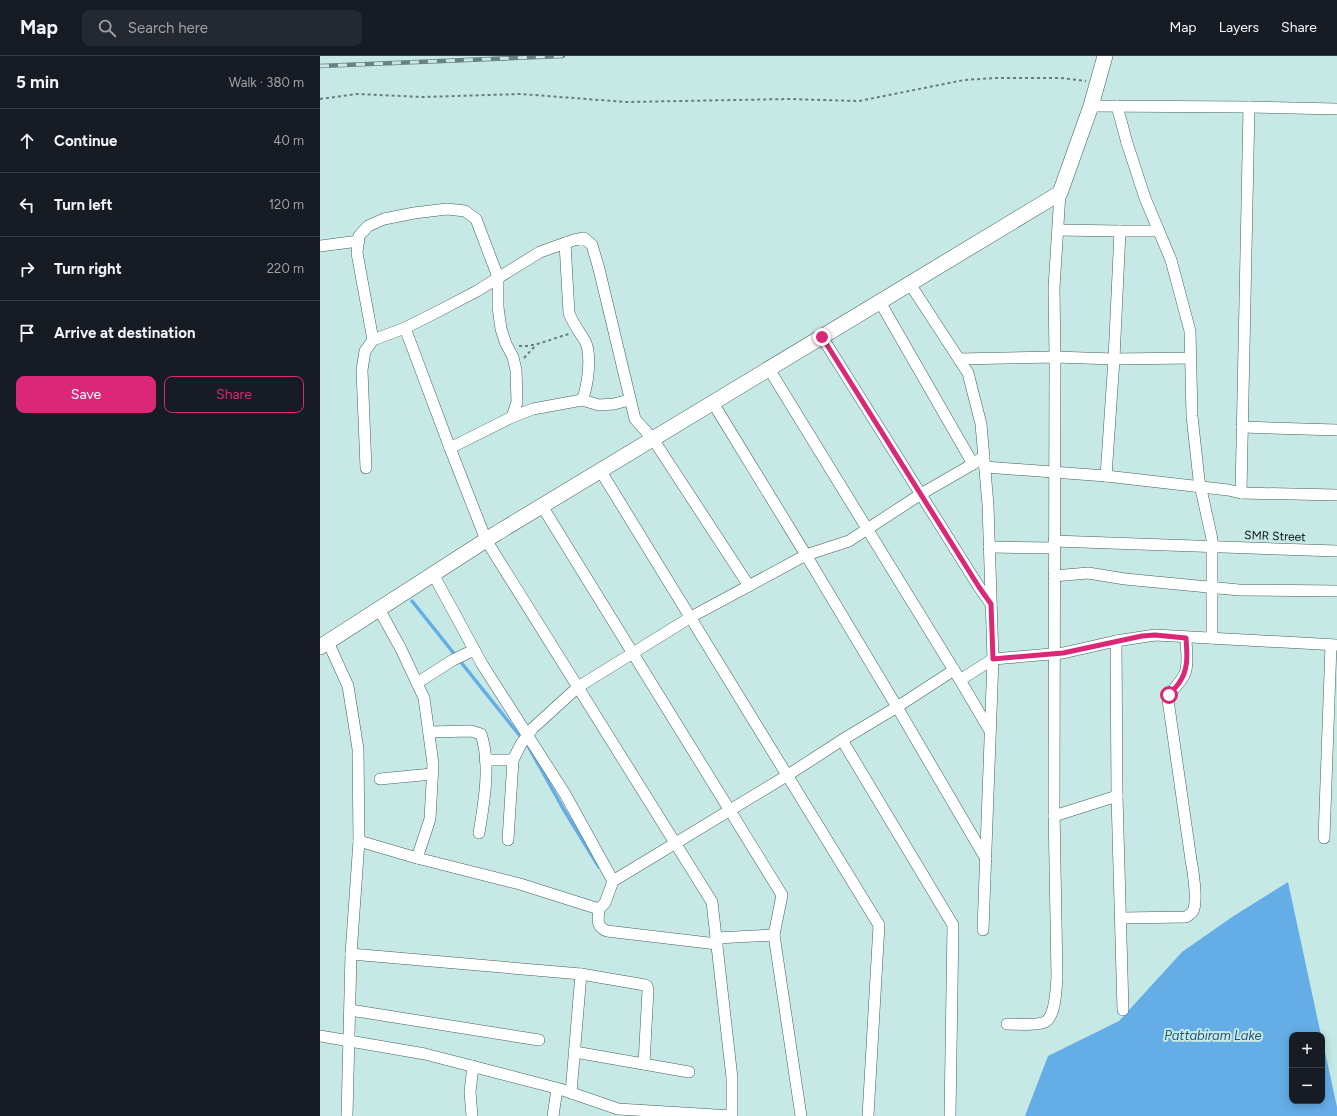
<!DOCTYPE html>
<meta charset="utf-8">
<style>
body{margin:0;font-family:Figtree,sans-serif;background:#242831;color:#f1f3f6}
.controls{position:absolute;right:12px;bottom:12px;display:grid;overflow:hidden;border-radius:8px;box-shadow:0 2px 10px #0003}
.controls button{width:36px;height:36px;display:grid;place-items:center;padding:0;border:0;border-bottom:1px solid #363941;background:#171b24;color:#f1f3f6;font:20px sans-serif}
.stop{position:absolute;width:12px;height:12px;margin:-9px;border:3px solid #db2777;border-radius:50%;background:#fff}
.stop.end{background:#db2777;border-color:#fff;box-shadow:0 1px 4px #0008}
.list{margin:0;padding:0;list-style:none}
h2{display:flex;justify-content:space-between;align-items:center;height:52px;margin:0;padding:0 16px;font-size:17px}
h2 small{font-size:13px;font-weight:400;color:#9ea1a6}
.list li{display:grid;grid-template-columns:26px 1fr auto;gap:12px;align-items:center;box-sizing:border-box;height:64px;padding:0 16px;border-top:1px solid #363941}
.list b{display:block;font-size:15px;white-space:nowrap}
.list em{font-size:13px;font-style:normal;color:#9ea1a6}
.actions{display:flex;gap:8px;padding:12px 16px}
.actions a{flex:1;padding:9px 0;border:1px solid #db2777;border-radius:8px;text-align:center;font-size:14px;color:#db2777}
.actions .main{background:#db2777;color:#fff}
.icon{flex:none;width:22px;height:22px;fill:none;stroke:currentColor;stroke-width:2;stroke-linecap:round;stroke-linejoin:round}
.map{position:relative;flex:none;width:1017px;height:1060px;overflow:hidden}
header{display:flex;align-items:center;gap:24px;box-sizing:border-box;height:56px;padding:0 20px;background:#171b24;border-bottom:1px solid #363941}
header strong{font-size:19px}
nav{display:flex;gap:22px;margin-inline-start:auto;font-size:14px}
.search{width:280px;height:36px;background:#242831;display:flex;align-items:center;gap:10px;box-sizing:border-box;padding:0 14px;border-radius:8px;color:#9ea1a6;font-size:15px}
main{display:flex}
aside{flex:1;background:#171b24}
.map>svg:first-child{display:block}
</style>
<header>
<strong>Map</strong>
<div class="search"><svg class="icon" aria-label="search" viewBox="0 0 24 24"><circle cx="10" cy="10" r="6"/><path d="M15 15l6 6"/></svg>Search here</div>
<nav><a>Map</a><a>Layers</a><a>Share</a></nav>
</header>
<main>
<aside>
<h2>5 min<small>Walk · 380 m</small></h2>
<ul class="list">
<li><svg class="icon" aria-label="ahead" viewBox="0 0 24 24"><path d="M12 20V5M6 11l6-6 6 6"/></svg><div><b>Continue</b></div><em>40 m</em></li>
<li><svg class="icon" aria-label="left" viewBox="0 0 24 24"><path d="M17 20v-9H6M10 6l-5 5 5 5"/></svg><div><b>Turn left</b></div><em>120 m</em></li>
<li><svg class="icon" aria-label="right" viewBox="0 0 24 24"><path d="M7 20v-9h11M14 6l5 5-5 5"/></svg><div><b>Turn right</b></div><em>220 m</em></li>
<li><svg class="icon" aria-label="arrive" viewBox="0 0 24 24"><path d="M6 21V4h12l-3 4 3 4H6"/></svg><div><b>Arrive at destination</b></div></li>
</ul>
<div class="actions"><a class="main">Save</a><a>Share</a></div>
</aside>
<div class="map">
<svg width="1017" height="1060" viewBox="0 0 1017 1060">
<rect width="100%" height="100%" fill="#c6e9e5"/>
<polygon fill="#65ade7" points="968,826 1001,979 972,979 972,1045 1002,1045 1002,982 1017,1051 1017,1060 705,1060 728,1000 799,965 862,896 912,861"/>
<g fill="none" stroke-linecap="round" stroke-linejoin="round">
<g stroke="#65ade7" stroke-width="3.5">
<polyline points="92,545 200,680"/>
<polyline points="207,688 244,754 279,811"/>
</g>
<defs>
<g id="minor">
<polyline points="771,50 929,51 1017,53"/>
<polyline points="797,50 807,87 825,142 851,204 870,275 872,360 879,424 892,483 892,582"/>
<polyline points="740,137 734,232 735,301 794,303 871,302"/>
<polyline points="738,174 800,175"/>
<path d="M245,187L249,257C253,268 259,275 265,285C272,298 268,330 262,344"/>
<polyline points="0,190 39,185"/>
<polyline points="590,228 648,317 661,368 668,449 673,603 663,874"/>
<polyline points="560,246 653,408"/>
<polyline points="502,281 659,531 671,548"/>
<polyline points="53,284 37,197 39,180 48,170 64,163 94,157 127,153 145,155 156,163 178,221 178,251 181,273 186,288 193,301 196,314 197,346 192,361"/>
<path d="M639,303L735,301L734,753L737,921C736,932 736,960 725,966C716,970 697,968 687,968"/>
<polyline points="449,313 640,624"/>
<polyline points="393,347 486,499 529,485 601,438 653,408 664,400"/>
<polyline points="922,371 1017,374"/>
<polyline points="130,392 192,361 213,353 262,344 279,349 294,348 309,344"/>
<polyline points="665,411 786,420 908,434 921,437 1017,439"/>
<polyline points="46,412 42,314 45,295 53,284 85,272 113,258 157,235 220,196 254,184 264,182 272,189 279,213 315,363 333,383 429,530"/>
<polyline points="280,414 559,869 548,1060"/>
<polyline points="786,420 794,303 800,175 839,175"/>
<polyline points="921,437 929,51"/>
<polyline points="222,450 462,839 454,879 481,1060"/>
<polyline points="734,485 1017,495"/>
<polyline points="669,491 734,492"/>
<polyline points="113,518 162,608 245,738 293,825"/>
<polyline points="734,520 768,517 805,523 919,534 1017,535"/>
<polyline points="59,553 81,593 104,642 113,708 110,763 97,802 200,828 279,853 285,847 293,825 468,719 522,684 633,869 630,1060"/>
<polyline points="796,585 835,579 1017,589"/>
<polyline points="8,586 28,630 38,693 39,785 31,898 27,1060"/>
<polyline points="97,627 133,604 154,594"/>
<polyline points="670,675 640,624 673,603 743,597 796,585 797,740"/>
<path d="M109,676L151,675L161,678C171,708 164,747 159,777"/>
<polyline points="522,684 577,651 634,614"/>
<polyline points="165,704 193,704"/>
<polyline points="60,723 112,718"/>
<polyline points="734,760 797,740 803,954"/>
<polyline points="1004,782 1011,589"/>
<polyline points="188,784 193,704 201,688 213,672 258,631 371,561 486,499 577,651 666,803"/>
<polyline points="39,785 97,802"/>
<path d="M279,853C278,864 276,871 287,875L397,888"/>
<path d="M801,862L866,861C869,859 872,857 873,855C878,846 873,814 871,804L848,644C850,633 861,628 865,617C869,607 866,593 866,582"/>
<polyline points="396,882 454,879"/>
<polyline points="31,898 261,918 325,929 327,930 328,934 324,1008"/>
<polyline points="30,954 219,984"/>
<polyline points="0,980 105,998 240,1033 298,1053 412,1060 412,1022 392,846 166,484 130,392 85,272"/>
<polyline points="255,996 369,1016"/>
<polyline points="251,1037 261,918"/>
<polyline points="152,1060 150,1036 153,1010"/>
<polyline points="233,1060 237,1033"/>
</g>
<polyline id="major" points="0,591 177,477 740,137 771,50 785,0"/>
</defs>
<use href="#minor" stroke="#42615d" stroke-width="12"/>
<use href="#major" stroke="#42615d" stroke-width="16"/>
<g stroke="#667e7b" stroke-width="2" stroke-dasharray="3 3" stroke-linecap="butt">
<polyline points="0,43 37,38 103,41 201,38 306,46 469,43 539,45 644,24 675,22 741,22 766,25"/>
<path d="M199,290C216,291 233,282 249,278"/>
<polyline points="204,302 216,289"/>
</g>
<use href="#minor" stroke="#fff" stroke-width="11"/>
<use href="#major" stroke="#fff" stroke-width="15"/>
<defs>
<polyline id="rail" points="0,10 243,0"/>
</defs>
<use href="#rail" stroke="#6a827f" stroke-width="4.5"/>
<use href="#rail" stroke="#c6e9e5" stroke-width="3" stroke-dasharray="9" stroke-linecap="butt"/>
</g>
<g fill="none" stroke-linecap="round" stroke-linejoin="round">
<path stroke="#db2777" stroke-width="5" d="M502,281L659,531L671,548L673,603L743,597L822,580L835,579L866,582C867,598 869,613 859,627C856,632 852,634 849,639"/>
</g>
<g text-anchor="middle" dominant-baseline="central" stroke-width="4" stroke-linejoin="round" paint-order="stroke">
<g font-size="12" fill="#061211" stroke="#c6e9e5">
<text transform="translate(955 480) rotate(2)">SMR Street</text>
</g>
<g font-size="13" font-style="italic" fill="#1f537a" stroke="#c6e9e5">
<text x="893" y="979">Pattabiram Lake</text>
</g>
</g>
</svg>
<div class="controls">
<button>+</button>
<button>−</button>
</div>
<div class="stop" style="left:849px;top:639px"></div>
<div class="stop end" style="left:502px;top:281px"></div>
</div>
</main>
